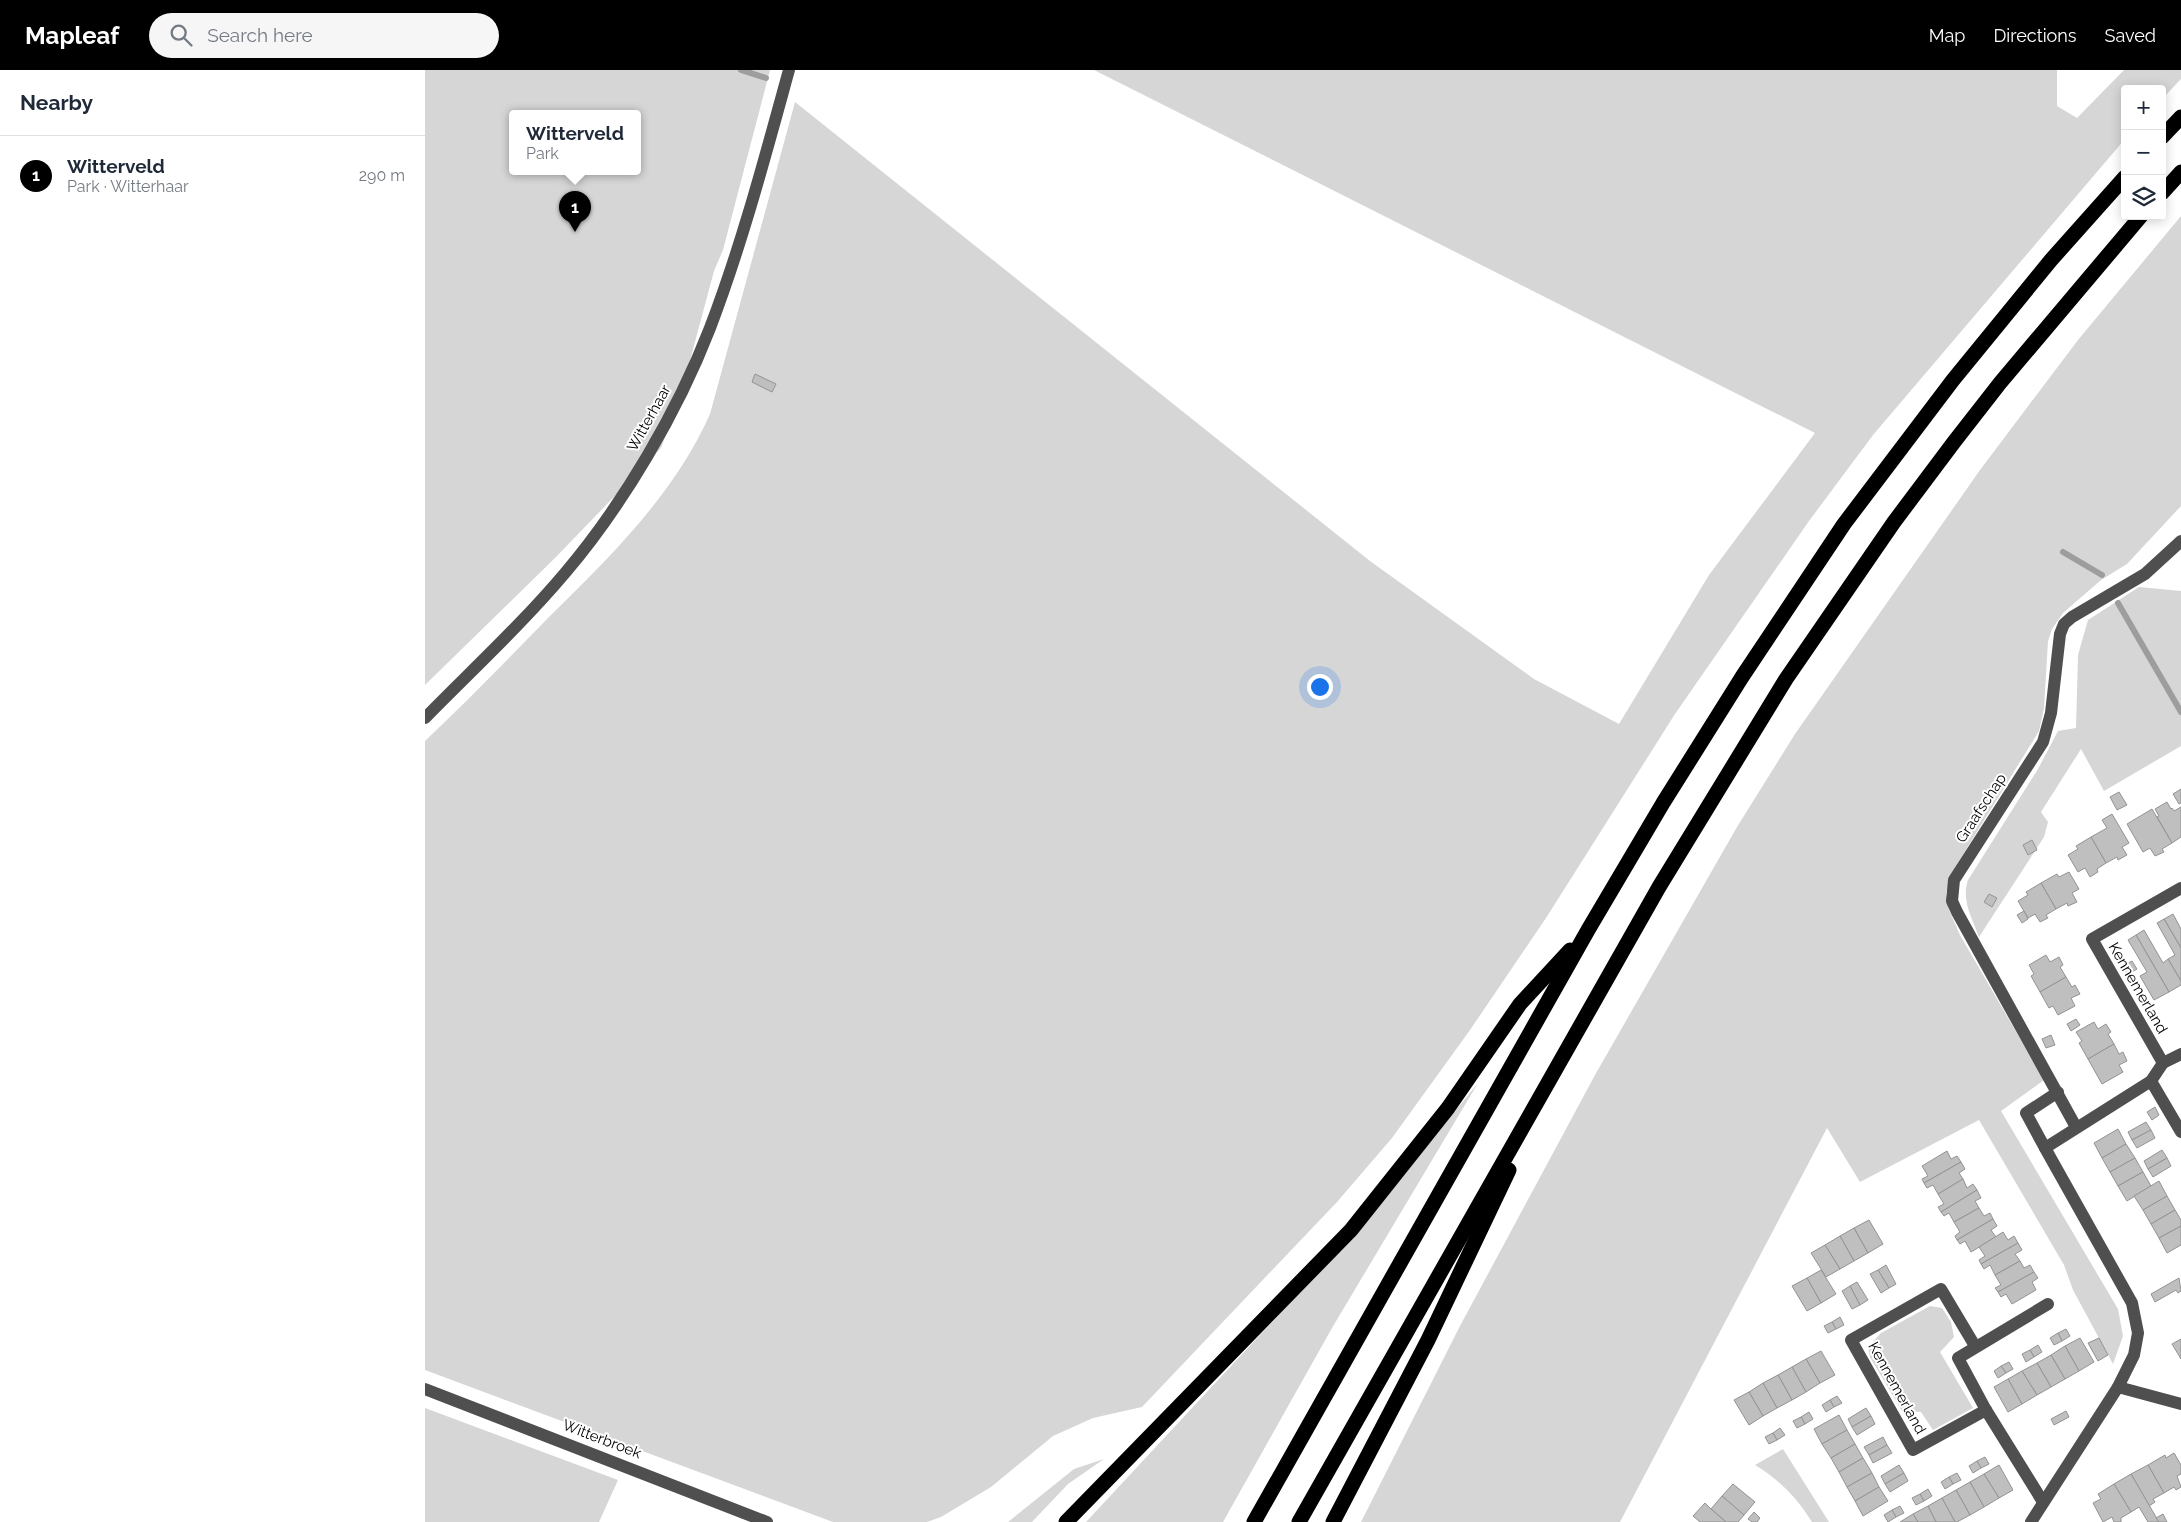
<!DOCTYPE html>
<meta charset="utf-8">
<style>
body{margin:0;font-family:Raleway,sans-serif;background:#f6f6f7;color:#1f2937}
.controls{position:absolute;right:15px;top:15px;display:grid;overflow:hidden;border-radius:5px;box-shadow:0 2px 12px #0003}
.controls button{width:45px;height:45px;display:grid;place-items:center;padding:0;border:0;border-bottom:1px solid #e0e1e3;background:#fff;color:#1f2937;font:25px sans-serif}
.you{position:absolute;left:894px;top:616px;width:18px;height:18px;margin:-12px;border:4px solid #fff;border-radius:50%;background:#1a73e8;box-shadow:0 0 0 8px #1a73e833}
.badge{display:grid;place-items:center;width:32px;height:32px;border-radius:50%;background:#000;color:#fff;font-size:16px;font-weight:700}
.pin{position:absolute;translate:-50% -41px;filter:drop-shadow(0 1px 2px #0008)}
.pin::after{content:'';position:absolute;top:26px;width:18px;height:15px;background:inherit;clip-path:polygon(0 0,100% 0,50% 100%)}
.popup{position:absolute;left:84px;top:40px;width:132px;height:65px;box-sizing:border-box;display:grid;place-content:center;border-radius:5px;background:#fff;filter:drop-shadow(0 1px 4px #0005);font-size:16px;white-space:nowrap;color:#747a83}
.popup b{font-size:19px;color:#1f2937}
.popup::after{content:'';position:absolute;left:50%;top:100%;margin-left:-10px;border:10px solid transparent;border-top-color:#fff}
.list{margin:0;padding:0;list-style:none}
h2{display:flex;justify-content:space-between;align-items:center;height:65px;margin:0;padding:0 20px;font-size:21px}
h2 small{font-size:16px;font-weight:400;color:#747a83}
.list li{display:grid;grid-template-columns:32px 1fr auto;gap:15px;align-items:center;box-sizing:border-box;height:80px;padding:0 20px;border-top:1px solid #e0e1e3}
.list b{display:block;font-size:19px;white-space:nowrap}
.list p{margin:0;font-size:16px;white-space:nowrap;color:#747a83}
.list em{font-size:16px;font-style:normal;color:#747a83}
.icon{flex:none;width:28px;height:28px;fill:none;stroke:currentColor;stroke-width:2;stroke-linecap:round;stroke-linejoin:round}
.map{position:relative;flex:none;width:1756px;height:1452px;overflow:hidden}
header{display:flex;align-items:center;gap:30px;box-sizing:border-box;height:70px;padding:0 25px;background:#000;color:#fff}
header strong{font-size:24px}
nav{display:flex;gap:28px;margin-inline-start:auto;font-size:18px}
.search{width:350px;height:45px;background:#f6f6f7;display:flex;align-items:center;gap:12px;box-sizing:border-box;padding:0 18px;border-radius:28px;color:#747a83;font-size:19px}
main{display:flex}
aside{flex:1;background:#fff}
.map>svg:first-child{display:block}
</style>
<header>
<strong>Mapleaf</strong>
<div class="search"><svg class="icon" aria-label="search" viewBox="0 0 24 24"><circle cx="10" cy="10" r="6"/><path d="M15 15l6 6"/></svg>Search here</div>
<nav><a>Map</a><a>Directions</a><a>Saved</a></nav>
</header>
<main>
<aside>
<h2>Nearby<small></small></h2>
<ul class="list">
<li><span class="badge">1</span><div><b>Witterveld</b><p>Park · Witterhaar</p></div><em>290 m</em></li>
</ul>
</aside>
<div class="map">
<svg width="1756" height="1452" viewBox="0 0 1756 1452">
<rect width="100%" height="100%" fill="#fff"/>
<g fill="#d6d6d6" fill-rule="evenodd">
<path d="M0,0H345L298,180L289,201L256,324L236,378L131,487L0,615ZM88,43H212V101H88Z"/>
<path d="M669,0H1632V36L1652,48L1699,0H1756V9L1737,29V19H1700V69L1448,365L1384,451L1250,644L1121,848L1045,960L967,1068L912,1132L717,1337L668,1348L628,1366L566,1417L516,1447L502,1452H408L0,1300V671C43,630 84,588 126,545C187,485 250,423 285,344L370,32L945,491L1109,609L1194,654L1284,505L1390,363Z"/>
<polygon points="1756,146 1756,436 1702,494 1676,510 1638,543 1627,559 1623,571 1619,638 1614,661 1526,804 1521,823 1524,840 1535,865 1619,1010 1576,1041 1693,1239 1698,1266 1688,1294 1648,1220 1639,1195 1554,1050 1435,1112 1402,1058 1195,1452 936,1452 1035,1256 1170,1005 1312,757 1370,664 1555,400 1653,270"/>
<path d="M1714,517L1756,521V676L1679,721L1656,679L1616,742L1623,752L1619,767L1554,867C1547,848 1536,830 1543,810L1613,699L1633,661L1651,658L1653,585L1663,550Z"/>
<polygon points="1053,1013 907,1258 798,1452 661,1452 941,1151"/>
<polygon points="1505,1236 1517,1238 1526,1252 1529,1267 1515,1282 1548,1338 1508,1360 1496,1342 1477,1341 1445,1287 1443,1277 1456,1263"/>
<polygon points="0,1338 193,1410 174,1452 0,1452"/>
<path d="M1358,1379L1404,1452H1387C1372,1428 1355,1410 1330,1395Z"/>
<polygon points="679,1389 643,1414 607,1452 583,1452 649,1399"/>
</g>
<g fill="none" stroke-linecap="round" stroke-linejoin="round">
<g stroke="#9d9d9d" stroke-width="6">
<polyline points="316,0 341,8"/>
<polyline points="1638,482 1677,505"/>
<polyline points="1693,533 1756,642"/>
</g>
</g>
<g fill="#bfbfbf" stroke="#939393">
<polygon points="330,304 351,314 347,322 327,312"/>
<polygon points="1756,719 1756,733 1754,734 1748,724"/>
<polygon points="1694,722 1702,735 1692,740 1685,727"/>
<polygon points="1742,732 1746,739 1747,738 1749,741 1756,737 1756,767 1747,773 1732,747 1734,746 1730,739"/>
<polygon points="1727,739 1747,773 1737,779 1739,782 1730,786 1725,778 1718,782 1702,754"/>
<polygon points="1687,744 1704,773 1697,777 1702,785 1693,790 1692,787 1681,793 1666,767 1682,758 1677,750"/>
<polygon points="1666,767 1681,793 1672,799 1673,802 1665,807 1660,798 1653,802 1643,785 1653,779 1651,776"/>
<polygon points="1607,770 1612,780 1603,785 1598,775"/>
<polygon points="1644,802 1654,819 1647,823 1652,832 1643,836 1642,833 1631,839 1616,813 1632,804 1634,807"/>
<polygon points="1616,813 1631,839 1621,845 1623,848 1615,852 1610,844 1603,848 1593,831 1603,825 1601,822"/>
<polygon points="1564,824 1572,828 1567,837 1559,832"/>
<polygon points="1599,841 1603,849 1597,853 1592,845"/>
<polygon points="1748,844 1756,859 1756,878 1739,849"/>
<polygon points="1739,849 1756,878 1756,911 1743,889 1750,885 1732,853"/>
<polygon points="1719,860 1738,893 1743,889 1756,911 1756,915 1744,922 1711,865"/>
<polygon points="1711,865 1744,922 1729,930 1715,906 1722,902 1703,870"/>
<polygon points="1621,885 1625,892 1634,887 1638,895 1635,897 1641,907 1615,922 1606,906 1609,904 1604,895"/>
<polygon points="1707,891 1712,899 1702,905 1697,896"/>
<polygon points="1641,907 1647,917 1650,915 1655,924 1646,928 1650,936 1633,945 1628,936 1624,938 1615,922"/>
<polygon points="1651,949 1655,955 1646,961 1642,954"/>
<polygon points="1669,952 1673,959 1681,954 1686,962 1683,964 1689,974 1663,989 1654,973 1657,971 1651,962"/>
<polygon points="1626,965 1630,975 1621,978 1617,969"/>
<polygon points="1689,974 1694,984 1698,982 1702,991 1694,995 1698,1002 1677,1014 1663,989"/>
<polygon points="1730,1037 1734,1045 1727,1050 1722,1042"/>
<polygon points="1721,1052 1726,1060 1707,1070 1703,1062"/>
<polygon points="1693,1059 1701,1074 1677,1088 1669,1073"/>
<polygon points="1726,1060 1730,1068 1712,1078 1707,1070"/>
<polygon points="1701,1074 1710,1088 1685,1102 1677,1088"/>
<polygon points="1737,1080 1742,1088 1723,1099 1719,1091"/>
<polygon points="1522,1081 1526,1089 1532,1086 1536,1092 1499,1113 1497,1109 1503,1106 1497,1096"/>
<polygon points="1710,1088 1718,1102 1693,1116 1685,1102"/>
<polygon points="1742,1088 1746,1096 1728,1107 1723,1099"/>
<polygon points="1536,1092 1540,1099 1534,1103 1538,1109 1513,1124 1508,1115 1502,1118 1499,1113"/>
<polygon points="1718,1102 1726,1116 1702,1131 1693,1116"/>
<polygon points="1538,1109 1542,1118 1548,1114 1552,1120 1516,1142 1513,1137 1519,1134 1513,1124"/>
<polygon points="1734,1111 1742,1126 1718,1140 1709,1126"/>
<polygon points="1552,1120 1556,1128 1550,1131 1554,1138 1529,1152 1524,1143 1519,1146 1516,1142"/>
<polygon points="1742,1126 1750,1140 1726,1154 1718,1140"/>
<polygon points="1554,1138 1559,1146 1565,1143 1568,1149 1532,1170 1530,1166 1535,1162 1529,1152"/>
<polygon points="1750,1140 1756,1150 1756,1156 1734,1168 1726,1154"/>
<polygon points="1568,1149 1572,1156 1566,1160 1571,1167 1546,1182 1540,1171 1535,1174 1532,1170"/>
<polygon points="1444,1150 1458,1174 1443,1183 1429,1158"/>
<polygon points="1756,1156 1756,1175 1742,1183 1734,1168"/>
<polygon points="1429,1158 1443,1183 1429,1191 1415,1166"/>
<polygon points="1578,1162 1583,1170 1589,1166 1593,1173 1556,1194 1554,1190 1560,1186 1554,1177"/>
<polygon points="1415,1166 1429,1191 1415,1199 1400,1175"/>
<polygon points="1593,1173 1597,1180 1590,1184 1595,1191 1570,1205 1565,1195 1559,1199 1556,1194"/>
<polygon points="1400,1175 1415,1199 1401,1207 1386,1183"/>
<polygon points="1595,1191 1599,1198 1605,1195 1609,1202 1573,1222 1570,1218 1576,1215 1570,1205"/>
<polygon points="1461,1195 1471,1214 1464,1218 1453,1200"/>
<polygon points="1396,1200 1411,1224 1396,1233 1382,1208"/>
<polygon points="1453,1200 1464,1218 1456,1223 1445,1204"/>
<polygon points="1609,1202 1613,1208 1607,1212 1611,1220 1587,1234 1581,1224 1576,1227 1573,1222"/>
<polygon points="1382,1208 1396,1233 1382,1241 1367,1216"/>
<polygon points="1754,1208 1756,1221 1753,1223 1751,1220 1730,1232 1726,1224"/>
<polygon points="1432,1212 1443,1230 1435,1235 1425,1216"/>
<polygon points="1425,1216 1435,1235 1427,1239 1417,1221"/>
<polygon points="1415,1247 1419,1255 1411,1259 1407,1252"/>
<polygon points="1407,1252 1411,1259 1403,1263 1399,1256"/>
<polygon points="1641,1259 1645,1266 1637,1271 1633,1263"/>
<polygon points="1633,1263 1637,1271 1629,1275 1625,1268"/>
<polygon points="1655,1268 1669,1292 1654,1301 1640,1276"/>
<polygon points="1674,1268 1683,1285 1673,1291 1663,1273"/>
<polygon points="1756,1269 1756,1289 1747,1274"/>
<polygon points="1613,1275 1617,1282 1609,1287 1605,1280"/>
<polygon points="1640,1276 1654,1301 1640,1309 1626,1285"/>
<polygon points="1605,1280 1609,1287 1601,1292 1597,1284"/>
<polygon points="1396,1281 1410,1305 1395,1313 1381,1289"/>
<polygon points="1626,1285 1640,1309 1626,1317 1612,1293"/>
<polygon points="1381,1289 1395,1313 1381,1322 1367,1297"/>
<polygon points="1584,1292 1588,1299 1581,1303 1576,1296"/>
<polygon points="1612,1293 1626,1317 1612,1325 1597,1301"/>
<polygon points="1576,1296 1581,1303 1573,1308 1569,1301"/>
<polygon points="1367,1297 1381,1322 1367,1330 1353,1305"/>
<polygon points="1597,1301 1612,1325 1597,1334 1583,1309"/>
<polygon points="1353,1305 1367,1330 1352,1338 1338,1313"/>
<polygon points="1583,1309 1597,1334 1583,1342 1569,1317"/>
<polygon points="1338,1313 1352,1338 1338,1346 1324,1322"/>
<polygon points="1324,1322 1338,1346 1324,1355 1309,1330"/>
<polygon points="1412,1326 1417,1333 1409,1337 1405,1330"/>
<polygon points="1405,1330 1409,1337 1401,1342 1397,1335"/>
<polygon points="1441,1338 1446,1346 1427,1357 1423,1349"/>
<polygon points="1641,1341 1644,1347 1629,1355 1626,1349"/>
<polygon points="1384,1342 1388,1349 1380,1354 1376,1347"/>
<polygon points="1414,1345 1422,1360 1397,1374 1389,1359"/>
<polygon points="1446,1346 1450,1354 1432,1365 1427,1357"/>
<polygon points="1376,1347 1380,1354 1372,1358 1368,1351"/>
<polygon points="1355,1358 1360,1365 1352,1370 1348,1363"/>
<polygon points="1422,1360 1430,1374 1406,1388 1397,1374"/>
<polygon points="1348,1363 1352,1370 1344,1374 1340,1367"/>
<polygon points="1458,1367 1462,1375 1444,1385 1439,1377"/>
<polygon points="1430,1374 1438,1388 1414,1402 1406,1388"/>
<polygon points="1462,1375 1467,1383 1448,1393 1444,1385"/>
<polygon points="1749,1383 1756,1395 1756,1404 1752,1406 1756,1417 1751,1420 1749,1417 1739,1423 1723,1395 1740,1385 1741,1388"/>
<polygon points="1560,1387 1564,1394 1556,1398 1552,1391"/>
<polygon points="1438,1388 1447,1403 1422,1417 1414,1402"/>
<polygon points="1552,1391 1556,1398 1548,1403 1544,1396"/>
<polygon points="1474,1395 1479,1403 1460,1414 1456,1406"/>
<polygon points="1574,1395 1588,1420 1574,1428 1559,1404"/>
<polygon points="1723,1395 1739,1423 1728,1429 1730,1432 1724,1436 1706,1404"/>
<polygon points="1447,1403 1454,1417 1430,1431 1422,1417"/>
<polygon points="1479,1403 1483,1411 1465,1422 1460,1414"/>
<polygon points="1532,1403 1536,1410 1528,1414 1524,1407"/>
<polygon points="1559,1404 1574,1428 1559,1437 1545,1412"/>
<polygon points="1706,1404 1731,1447 1734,1452 1723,1452 1714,1437 1706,1442 1689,1414"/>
<polygon points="1524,1407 1528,1414 1520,1419 1516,1412"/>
<polygon points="1545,1412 1559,1437 1545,1445 1531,1420"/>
<polygon points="1308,1414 1330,1432 1319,1445 1297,1426"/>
<polygon points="1689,1414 1706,1442 1696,1448 1696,1452 1689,1452 1687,1447 1678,1452 1668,1433 1676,1429 1673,1424"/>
<polygon points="1454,1417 1463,1431 1438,1446 1430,1431"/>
<polygon points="1503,1419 1507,1426 1499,1431 1495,1424"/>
<polygon points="1531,1420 1545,1445 1532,1452 1530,1452 1517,1428"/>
<polygon points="1495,1424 1499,1431 1491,1435 1487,1428"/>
<polygon points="1297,1426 1319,1445 1313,1452 1301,1452 1286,1439"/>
<polygon points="1517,1428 1530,1452 1511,1452 1503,1436"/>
<polygon points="1280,1433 1286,1439 1301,1452 1275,1452 1268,1446"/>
<polygon points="1475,1436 1479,1443 1471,1447 1467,1440"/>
<polygon points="1503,1436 1511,1452 1493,1452 1488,1444"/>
<polygon points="1467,1440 1471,1447 1463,1452 1459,1445"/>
<polygon points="1329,1442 1335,1448 1332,1452 1327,1452 1323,1449"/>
<polygon points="1488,1444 1493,1452 1475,1452"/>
<polygon points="1738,1444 1742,1452 1734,1452 1731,1448"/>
</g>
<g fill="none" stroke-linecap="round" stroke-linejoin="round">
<g stroke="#4f4f4f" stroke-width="12">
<path d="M0,648C47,600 97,554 140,503C198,435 253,341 285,258C317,174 340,87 364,0"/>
<polyline points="1738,993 1756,984"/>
<polyline points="1726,1011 1756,1062"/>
<polyline points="1651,1057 1532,842 1527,831 1529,810 1618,672 1626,643 1635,564 1639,554 1647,547 1720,504 1756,471"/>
<polyline points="1620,1078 1601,1043 1633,1022"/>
<polyline points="1550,1276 1516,1219 1426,1270 1488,1380 1561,1340"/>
<polyline points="1693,1317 1756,1334"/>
<polyline points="0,1319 342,1452"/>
<polyline points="1618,1432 1561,1340 1533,1288 1623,1234"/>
<polyline points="1606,1452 1693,1317 1709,1285 1713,1263 1707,1233 1620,1078 1726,1011 1738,993 1667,869 1756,818"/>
</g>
<g stroke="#000" stroke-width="15">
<polyline points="1737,67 1756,47"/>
<polyline points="1737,123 1756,102"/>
<polyline points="641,1452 926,1160 1023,1038 1095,934 1145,880"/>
<polyline points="829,1452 1163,860 1238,733 1317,607 1419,454 1528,310 1626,190 1700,107"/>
<polyline points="874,1452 1234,817 1361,609 1469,452 1529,372 1575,313 1716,146"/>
<polyline points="908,1452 1003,1270 1084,1100"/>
</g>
</g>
<g text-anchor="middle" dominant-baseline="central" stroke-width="4" stroke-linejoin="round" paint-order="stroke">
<g font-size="15" fill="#000" stroke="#fff">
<text transform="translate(224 348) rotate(-61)">Witterhaar</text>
<text transform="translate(1556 738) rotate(-57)">Graafschap</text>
<text transform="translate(1713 918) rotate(60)">Kennemerland</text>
<text transform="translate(1472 1318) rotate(61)">Kennemerland</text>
<text transform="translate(177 1369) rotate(21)">Witterbroek</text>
</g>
</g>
</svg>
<div class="controls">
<button>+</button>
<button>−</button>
<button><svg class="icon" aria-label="layers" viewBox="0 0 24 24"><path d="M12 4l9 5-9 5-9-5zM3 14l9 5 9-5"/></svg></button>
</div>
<div class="you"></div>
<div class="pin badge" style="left:150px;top:162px">1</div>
<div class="popup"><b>Witterveld</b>Park</div>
</div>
</main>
